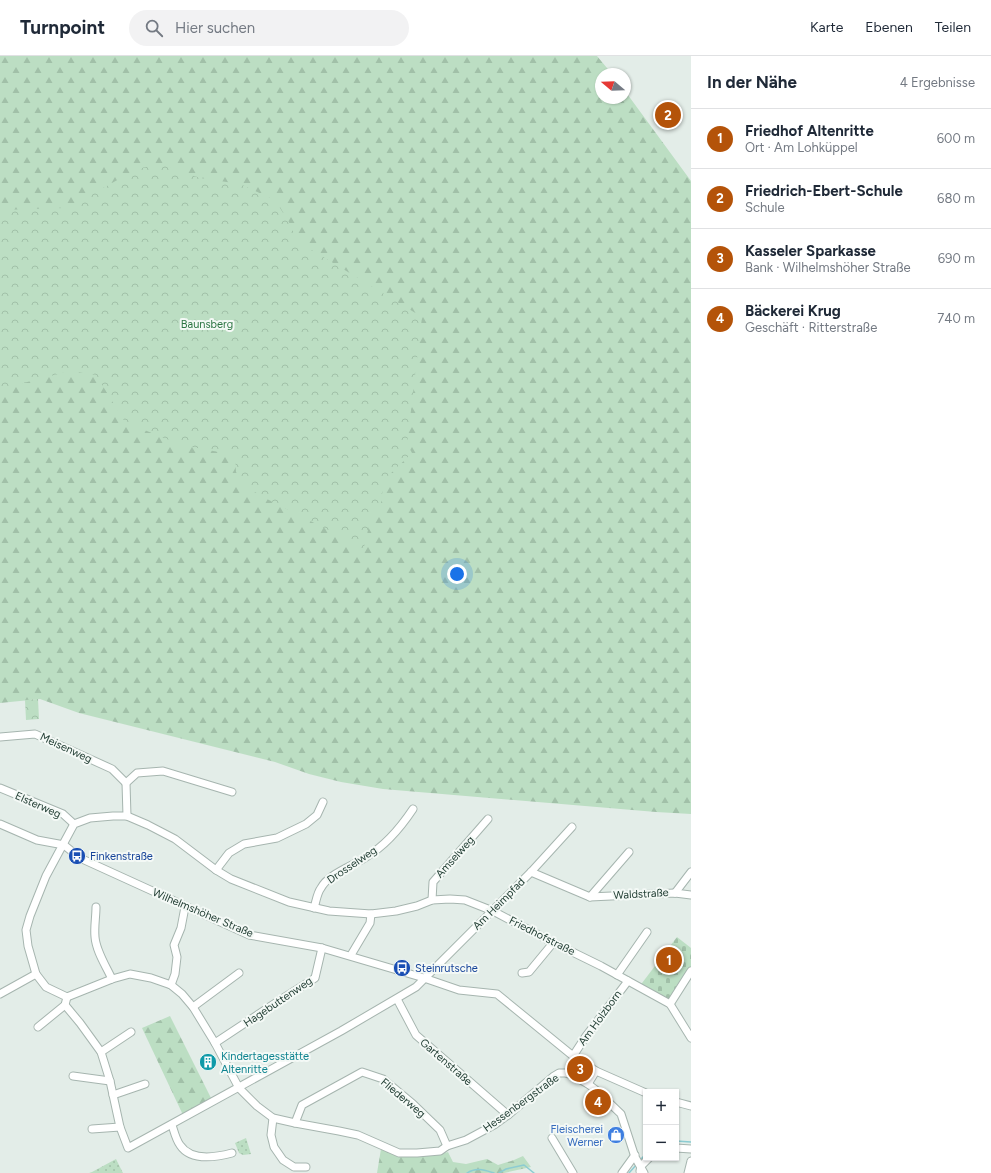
<!DOCTYPE html>
<html lang="de">
<meta charset="utf-8">
<style>
body{margin:0;font-family:Figtree,sans-serif;background:#f2f2f3;color:#1f2937}
.controls{position:absolute;right:12px;bottom:12px;display:grid;overflow:hidden;border-radius:0px;box-shadow:0 1px 3px #0004}
.controls button{width:36px;height:36px;display:grid;place-items:center;padding:0;border:0;border-bottom:1px solid #e0e1e3;background:#fff;color:#1f2937;font:20px sans-serif}
.compass{position:absolute;left:595px;top:12px;width:36px;height:36px;border-radius:50%;background:#fff;box-shadow:0 1px 3px #0004;rotate:289deg}
.you{position:absolute;left:457px;top:518px;width:14px;height:14px;margin:-10px;border:3px solid #fff;border-radius:50%;background:#1a73e8;box-shadow:0 0 0 6px #1a73e833}
.badge{display:grid;place-items:center;width:26px;height:26px;border-radius:50%;background:#b45309;color:#fff;font-size:13px;font-weight:700}
.pin{position:absolute;translate:-50% -50%;border:2px solid #fff;box-shadow:0 1px 4px #0006}
.list{margin:0;padding:0;list-style:none}
h2{display:flex;justify-content:space-between;align-items:center;height:52px;margin:0;padding:0 16px;font-size:17px}
h2 small{font-size:13px;font-weight:400;color:#747a83}
.list li{display:grid;grid-template-columns:26px 1fr auto;gap:12px;align-items:center;box-sizing:border-box;height:60px;padding:0 16px;border-top:1px solid #e0e1e3}
.list b{display:block;font-size:15px;white-space:nowrap}
.list p{margin:0;font-size:13px;white-space:nowrap;color:#747a83}
.list em{font-size:13px;font-style:normal;color:#747a83}
.icon{flex:none;width:22px;height:22px;fill:none;stroke:currentColor;stroke-width:2;stroke-linecap:round;stroke-linejoin:round}
.map{position:relative;flex:none;width:691px;height:1117px;overflow:hidden}
header{display:flex;align-items:center;gap:24px;box-sizing:border-box;height:56px;padding:0 20px;background:#fff;border-bottom:1px solid #e0e1e3}
header strong{font-size:19px}
nav{display:flex;gap:22px;margin-inline-start:auto;font-size:14px}
.search{width:280px;height:36px;background:#f2f2f3;display:flex;align-items:center;gap:10px;box-sizing:border-box;padding:0 14px;border-radius:22px;color:#747a83;font-size:15px}
main{display:flex}
aside{flex:1;background:#fff}
.map>svg:first-child{display:block}
</style>
<header>
<strong>Turnpoint</strong>
<div class="search"><svg class="icon" aria-label="search" viewBox="0 0 24 24"><circle cx="10" cy="10" r="6"/><path d="M15 15l6 6"/></svg>Hier suchen</div>
<nav><a>Karte</a><a>Ebenen</a><a>Teilen</a></nav>
</header>
<main>
<div class="map">
<svg width="691" height="1117" viewBox="0 0 691 1117">
<defs>
<pattern id="grass-dots" width="8" height="8" patternUnits="userSpaceOnUse"><rect width="8" height="8" fill="#bcdec3"/><path d="M2 2h.1M6 6h.1" fill="none" stroke="#a1c0a8" stroke-width="1.8" stroke-linecap="round"/></pattern>
<pattern id="forest-firs" width="22" height="20" patternUnits="userSpaceOnUse"><rect width="22" height="20" fill="#bcdec3"/><path d="M5 1l3.5 6h-7zM16 11l3.5 6h-7z" fill="#a1c0a8"/></pattern>
<pattern id="cemetery-stones" width="16" height="16" patternUnits="userSpaceOnUse"><rect width="16" height="16" fill="#bcdec3"/><path d="M2 7V4a2 2 0 0 1 4 0v3zM10 15v-3a2 2 0 0 1 4 0v3z" fill="#a1c0a8"/></pattern>
<pattern id="park-crowns" width="20" height="18" patternUnits="userSpaceOnUse"><rect width="20" height="18" fill="#bcdec3"/><path d="M2 6a3 3 0 1 1 6 0M12 15a3 3 0 1 1 6 0" fill="none" stroke="#a1c0a8"/></pattern>
</defs>
<rect width="100%" height="100%" fill="#e3ede8"/>
<g fill="url(#grass-dots)">
<polygon points="246,1082 251,1098 243,1099 239,1097 235,1087"/>
<polygon points="116,1103 123,1117 89,1117 92,1116"/>
</g>
<g fill="url(#forest-firs)">
<polygon points="0,0 597,0 612,18 601,18 601,42 625,42 625,35 691,125 691,758 656,756 383,733 341,726 309,718 275,706 79,657 40,643 0,647"/>
<polygon points="170,960 212,1044 183,1059 142,972"/>
<polygon points="381,1093 398,1100 438,1099 448,1096 453,1106 466,1108 487,1103 498,1109 514,1104 523,1100 531,1111 504,1117 377,1117"/>
</g>
<polygon fill="url(#cemetery-stones)" points="677,881 691,892 691,915 670,948 639,931"/>
<g fill="url(#park-crowns)">
<polygon points="155,108 162,108 200,122 240,128 275,144 290,168 297,185 422,261 407,388 412,397 387,421 383,431 381,447 370,465 363,496 336,478 263,441 245,430 236,416 235,399 181,389 125,366 96,319 70,315 0,333 0,154 65,152 73,149 135,114"/>
<polygon points="38,643 39,663 26,664 25,644"/>
</g>
<g fill="none" stroke-linecap="round" stroke-linejoin="round">
<g stroke="#8cccd2" stroke-width="1.5">
<polyline points="676,1085 691,1086"/>
<polyline points="639,1105 646,1098"/>
<path d="M467,1117C476,1111 484,1114 494,1117"/>
<polyline points="499,1117 506,1113 524,1109 534,1117"/>
<polyline points="629,1117 637,1108"/>
</g>
<defs>
<g id="minor">
<polyline points="0,681 35,678 112,713 126,727"/>
<polyline points="0,732 63,758 74,768"/>
<polyline points="127,760 126,727 137,717 163,715 232,736"/>
<polyline points="0,768 37,784 64,789 80,802 249,879 322,892 424,922 459,934 497,938 573,1000 596,1015 646,1037"/>
<polyline points="216,814 229,797 244,788 277,782 306,768 317,759 323,746"/>
<polyline points="531,816 590,841 675,837 691,839"/>
<polyline points="675,837 691,816"/>
<polyline points="590,841 629,796"/>
<polyline points="432,844 433,826 488,763"/>
<path d="M96,851C96,861 94,871 95,881C96,895 106,910 112,923"/>
<path d="M314,852C316,846 317,837 321,832C328,818 353,810 366,801C385,790 401,771 413,753"/>
<polyline points="351,899 370,867 371,858"/>
<polyline points="522,917 529,916 553,887"/>
<polyline points="617,919 647,876"/>
<polyline points="171,929 175,918 177,901 174,889 181,872 185,851"/>
<polyline points="0,938 36,918"/>
<polyline points="67,941 65,949 80,967 101,996 110,1025 120,1071 128,1092 341,975 416,931 531,816 572,771"/>
<polyline points="397,943 416,979 508,1059"/>
<polyline points="670,948 691,915"/>
<polyline points="193,951 239,917"/>
<polyline points="38,971 65,949"/>
<polyline points="215,987 277,946 315,922 322,892"/>
<polyline points="101,996 131,976"/>
<polyline points="573,1000 586,980 628,925"/>
<polyline points="73,1020 110,1025"/>
<polyline points="588,1028 596,1015"/>
<polyline points="113,1039 145,1028"/>
<polyline points="676,1046 691,1050"/>
<polyline points="273,1062 271,1079 274,1091 283,1104 294,1111 306,1111"/>
<polyline points="295,1067 302,1049 362,1016 383,1023 413,1048 440,1074 447,1090"/>
<path d="M172,1069C174,1075 176,1084 180,1089C191,1106 217,1101 232,1097"/>
<polyline points="92,1073 120,1071"/>
<polyline points="552,1082 573,1117"/>
<polyline points="676,1092 691,1093"/>
<polyline points="640,1115 641,1110 649,1102"/>
<polyline points="622,1117 635,1099"/>
<polyline points="644,1117 635,1101 621,1058 596,1034 588,1028 572,1019 565,1017 559,1017 554,1020 508,1059 494,1069 466,1084 447,1090 440,1095 417,1097 399,1097 358,1079 339,1075 295,1067 273,1062 257,1050 239,1032 215,987 193,951 182,938 171,929 151,922 130,918 112,923 67,941 46,931 36,918 28,890 26,874 30,860 46,820 74,768 90,762 113,760 127,760 148,769 175,783 216,814 231,823 289,846 329,855 371,858 396,855 417,850 432,844 450,843 465,844 493,855 548,884 601,910 670,948 691,982"/>
<polyline points="688,1117 691,1105"/>
</g>
</defs>
<use href="#minor" stroke="#a6b5af" stroke-width="9"/>
<use href="#minor" stroke="#fff" stroke-width="7"/>
</g>
<defs>
<symbol id="bus-disc" viewBox="-11 -11 22 22"><circle r="9.5" fill="#1a4fb4" stroke="#f4f9f6"/><path d="M-5-6H5V4H4V6H2V4H-2V6H-4V4H-5ZM-3.5-4V0h7V-4ZM-3.5 1.2v1.5H-2V1.2ZM2 1.2v1.5H3.5V1.2Z" fill="#fff"/></symbol>
<symbol id="building-disc" viewBox="-11 -11 22 22"><circle r="9.5" fill="#0f9aa8" stroke="#f4f9f6"/><path d="M-4-6H4V6H1V3H-1V6H-4ZM-2.5-4.3h1.7v1.8h-1.7ZM.8-4.3h1.7v1.8H.8ZM-2.5-1h1.7V.8h-1.7ZM.8-1h1.7V.8H.8Z" fill="#fff"/></symbol>
<symbol id="shop-disc" viewBox="-11 -11 22 22"><circle r="9.5" fill="#3f7fe0" stroke="#f4f9f6"/><path d="M-5-2.5h2.3a2.7 3.5 0 0 1 5.4 0H5L5.5 6h-11ZM-1.5-2.5h3a1.5 2.3 0 0 0-3 0Z" fill="#fff"/></symbol>
</defs>
<g fill-rule="evenodd">
<use href="#bus-disc" x="67" y="790" width="20" height="20"/>
<use href="#bus-disc" x="392" y="902" width="20" height="20"/>
<use href="#building-disc" x="198" y="996" width="20" height="20"/>
<use href="#shop-disc" x="606" y="1069" width="20" height="20"/>
</g>
<g text-anchor="middle" dominant-baseline="central" stroke-width="4" stroke-linejoin="round" paint-order="stroke">
<g font-size="11" fill="#2d7644" stroke="#f4f9f6">
<text x="207" y="268">Baunsberg</text>
</g>
<g font-size="11" fill="#233f35" stroke="#f4f9f6">
<text transform="translate(66 692) rotate(25)">Meisenweg</text>
<text transform="translate(38 749) rotate(24)">Elsterweg</text>
<text transform="translate(455 801) rotate(-48)">Amselweg</text>
<text transform="translate(352 809) rotate(-34)">Drosselweg</text>
<text transform="translate(641 838) rotate(-3)">Waldstraße</text>
<text transform="translate(499 848) rotate(-45)">Am Heimpfad</text>
<text transform="translate(203 857) rotate(23)">Wilhelmshöher Straße</text>
<text transform="translate(542 880) rotate(27)">Friedhofstraße</text>
<text transform="translate(278 946) rotate(-34)">Hagebuttenweg</text>
<text transform="translate(600 962) rotate(-54)">Am Holzborn</text>
<text transform="translate(446 1006) rotate(41)">Gartenstraße</text>
<text transform="translate(403 1042) rotate(40)">Fliederweg</text>
<text transform="translate(521 1047) rotate(-36)">Hessenbergstraße</text>
</g>
<g font-size="11" fill="#164399" stroke="#f4f9f6" text-anchor="start">
<text x="90" y="800">Finkenstraße</text>
<text x="415" y="912">Steinrutsche</text>
</g>
<g font-size="11" fill="#0d838f" stroke="#f4f9f6" text-anchor="start">
<text x="221" y="1000">Kindertagesstätte<tspan x="221" dy="13">Altenritte</tspan></text>
</g>
<g font-size="11" fill="#366cbe" stroke="#f4f9f6" text-anchor="end">
<text x="603" y="1073">Fleischerei<tspan x="603" dy="13">Werner</tspan></text>
</g>
</g>
</svg>
<div class="controls">
<button>+</button>
<button>−</button>
</div>
<svg class="compass" viewBox="-18 -18 36 36"><path d="M0-13l5 13h-10z" fill="#e53935"/><path d="M0 13l5-13h-10z" fill="#747a83"/></svg>
<div class="you"></div>
<div class="pin badge" style="left:669px;top:904px">1</div>
<div class="pin badge" style="left:668px;top:59px">2</div>
<div class="pin badge" style="left:580px;top:1013px">3</div>
<div class="pin badge" style="left:598px;top:1046px">4</div>
</div>
<aside>
<h2>In der Nähe<small>4 Ergebnisse</small></h2>
<ul class="list">
<li><span class="badge">1</span><div><b>Friedhof Altenritte</b><p>Ort · Am Lohküppel</p></div><em>600 m</em></li>
<li><span class="badge">2</span><div><b>Friedrich-Ebert-Schule</b><p>Schule</p></div><em>680 m</em></li>
<li><span class="badge">3</span><div><b>Kasseler Sparkasse</b><p>Bank · Wilhelmshöher Straße</p></div><em>690 m</em></li>
<li><span class="badge">4</span><div><b>Bäckerei Krug</b><p>Geschäft · Ritterstraße</p></div><em>740 m</em></li>
</ul>
</aside>
</main>
